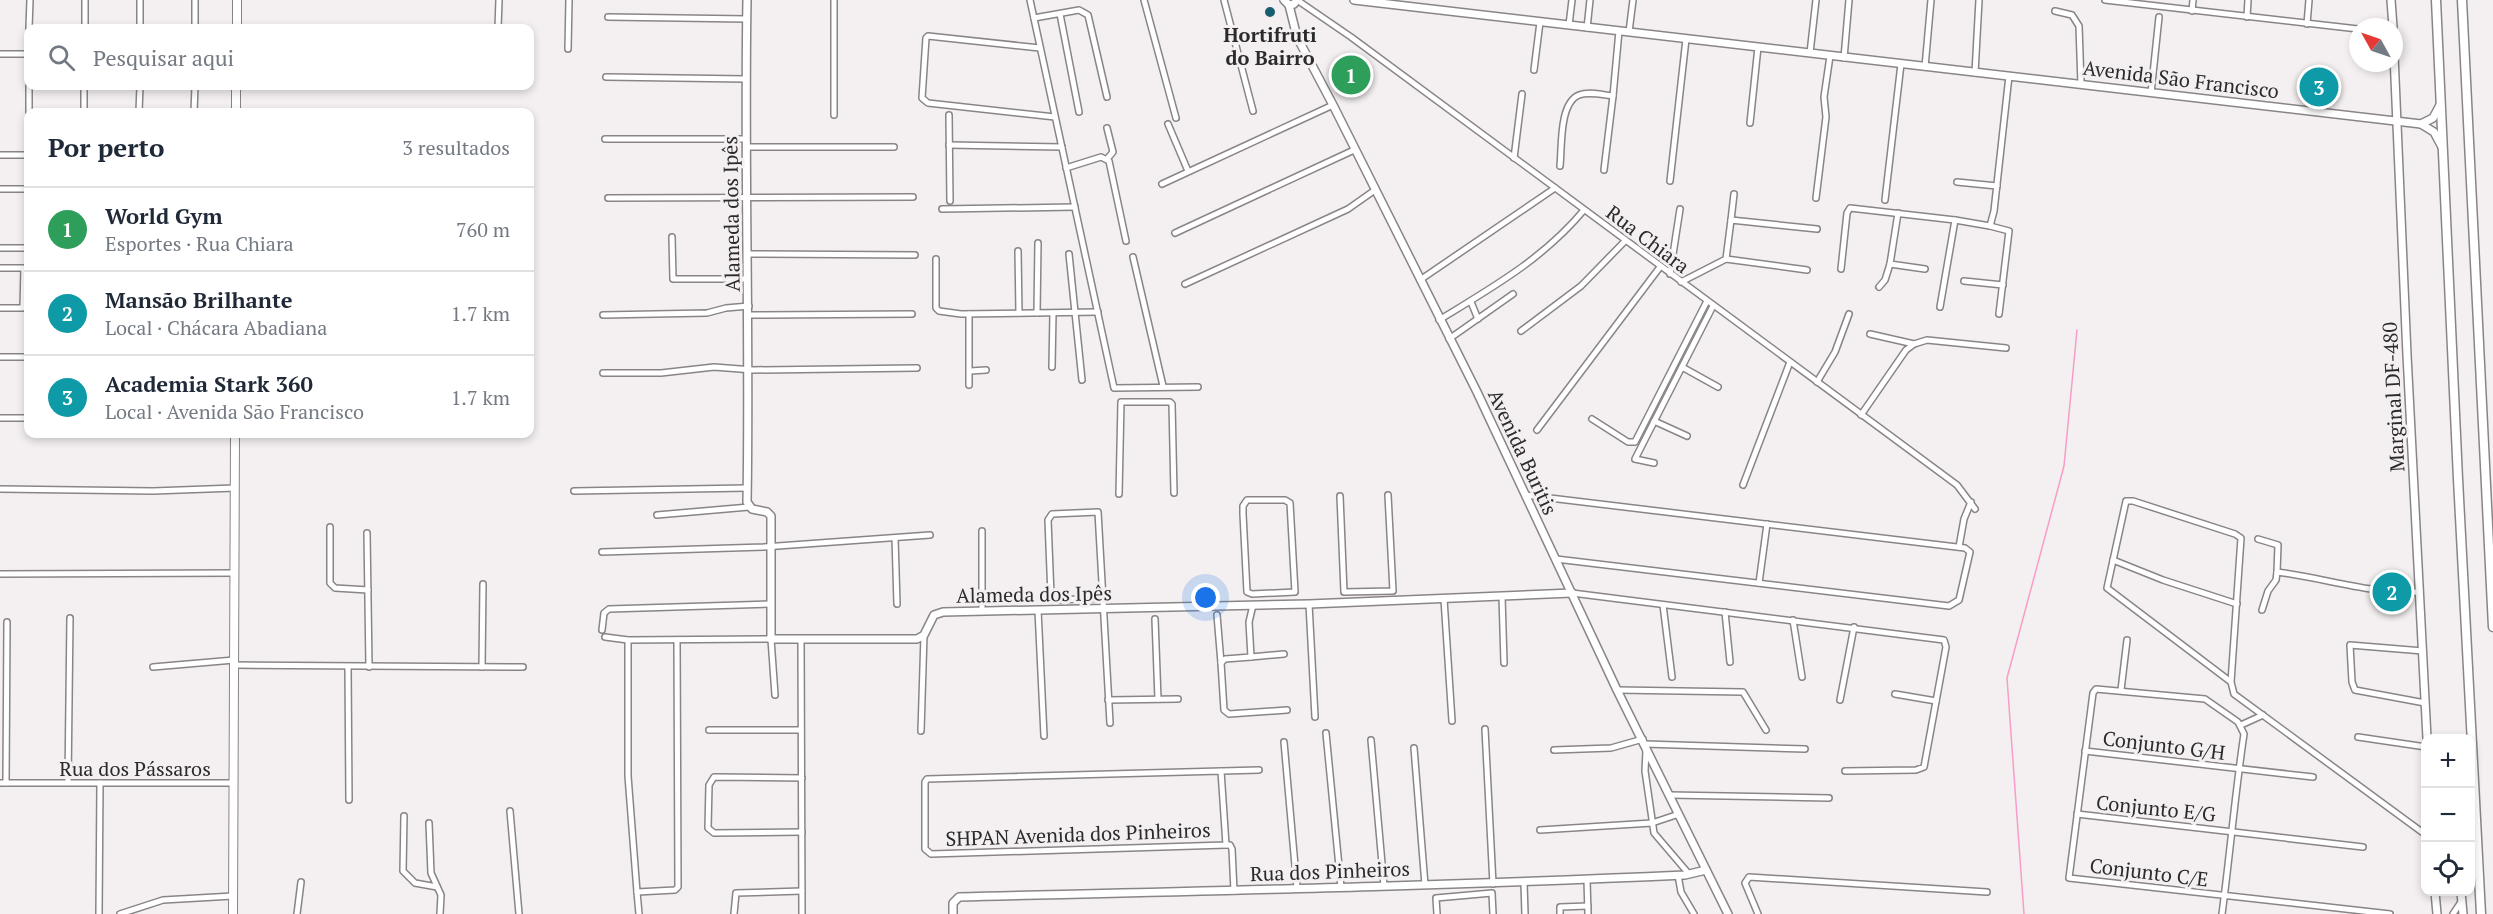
<!DOCTYPE html>
<html lang="pt">
<meta charset="utf-8">
<style>
body{margin:0;font-family:"PT Serif",serif;background:#f6f6f7;color:#1f2937}
.controls{position:absolute;right:18px;bottom:18px;display:grid;overflow:hidden;border-radius:12px;box-shadow:0 3px 9px #0003}
.controls button{width:54px;height:54px;display:grid;place-items:center;padding:0;border:0;border-bottom:2px solid #e0e1e3;background:#fff;color:#1f2937;font:30px sans-serif}
.compass{position:absolute;left:2349px;top:18px;width:54px;height:54px;border-radius:50%;background:#fff;box-shadow:0 3px 9px #0003;rotate:310deg}
.you{position:absolute;left:1206px;top:598px;width:21px;height:21px;margin:-15px;border:4px solid #fff;border-radius:50%;background:#1a73e8;box-shadow:0 0 0 9px #1a73e833}
.badge{display:grid;place-items:center;width:39px;height:39px;border-radius:50%;background:#0b8043;color:#fff;font-size:20px;font-weight:700}
.pin{position:absolute;translate:-50% -50%;border:3px solid #fff;box-shadow:0 2px 6px #0006}
.list{margin:0;padding:0;list-style:none}
h2{display:flex;justify-content:space-between;align-items:center;height:78px;margin:0;padding:0 24px;font-size:26px}
h2 small{font-size:20px;font-weight:400;color:#747a83}
.list li{display:grid;grid-template-columns:39px 1fr auto;gap:18px;align-items:center;box-sizing:border-box;height:84px;padding:0 24px;border-top:2px solid #e0e1e3}
.list b{display:block;font-size:22px;white-space:nowrap}
.list p{margin:0;font-size:20px;white-space:nowrap;color:#747a83}
.list em{font-size:20px;font-style:normal;color:#747a83}
.icon{flex:none;width:33px;height:33px;fill:none;stroke:currentColor;stroke-width:2;stroke-linecap:round;stroke-linejoin:round}
.map{position:relative;flex:none;width:2493px;height:914px;overflow:hidden}
.search{position:absolute;background:#fff;box-shadow:0 3px 9px #0003;left:24px;top:24px;width:510px;height:66px;display:flex;align-items:center;gap:15px;box-sizing:border-box;padding:0 21px;border-radius:12px;color:#747a83;font-size:22px}
.panel{position:absolute;background:#fff;box-shadow:0 3px 9px #0003;left:24px;top:108px;width:510px;height:330px;border-radius:12px}
.map>svg:first-child{display:block}
</style>
<div class="map">
<svg width="2493" height="914" viewBox="0 0 2493 914">
<rect width="100%" height="100%" fill="#f4f0f1"/>
<g fill="none" stroke-linecap="round" stroke-linejoin="round">
<polyline stroke="#f99cc7" stroke-width="1.5" points="2024,914 2007,678 2064,466 2077,330"/>
<defs>
<g id="minor">
<polyline points="1030,0 1114,388 1198,387"/>
<polyline points="1144,0 1176,118"/>
<polyline points="1224,0 1253,111"/>
<polyline points="1297,0 1351,37 1957,485 1975,509"/>
<polyline points="2105,0 2358,29"/>
<polyline points="2055,11 2072,15 2079,26 2081,84"/>
<polyline points="2192,11 2193,0"/>
<polyline points="1060,14 1079,112"/>
<polyline points="608,17 747,19"/>
<polyline points="2247,17 2248,0"/>
<polyline points="1034,18 1079,10 1088,15 1107,97"/>
<polyline points="2307,24 2309,0"/>
<polyline points="1569,25 1572,0"/>
<polyline points="29,28 30,0"/>
<polyline points="85,28 85,0"/>
<polyline points="140,28 140,0"/>
<polyline points="195,28 195,0"/>
<polyline points="498,28 499,0"/>
<polyline points="1587,28 1590,0"/>
<polyline points="1629,32 1633,0"/>
<polyline points="1040,48 928,36 926,38 922,98 928,103 1055,117"/>
<polyline points="568,49 569,0"/>
<polyline points="1810,53 1816,0"/>
<polyline points="0,54 28,54"/>
<polyline points="1844,58 1849,0"/>
<polyline points="1925,67 1931,0"/>
<polyline points="1534,70 1540,22"/>
<polyline points="1975,73 1979,0"/>
<polyline points="606,77 746,79"/>
<polyline points="29,86 29,112"/>
<polyline points="2151,93 2159,17"/>
<polyline points="84,112 84,86"/>
<polyline points="139,112 140,86"/>
<polyline points="194,112 195,86"/>
<polyline points="834,115 834,0"/>
<polyline points="949,115 950,201"/>
<polyline points="1750,123 1758,47"/>
<polyline points="1168,124 1188,171"/>
<polyline points="605,139 746,139"/>
<polyline points="949,145 1062,147"/>
<polyline points="746,147 894,147"/>
<polyline points="0,155 28,155"/>
<polyline points="1514,158 1522,94"/>
<polyline points="1107,159 1113,152 1107,128"/>
<path d="M1560,166C1562,147 1559,103 1579,95C1589,91 1603,95 1613,96L1619,31"/>
<polyline points="1066,168 1101,157 1109,161 1126,241"/>
<polyline points="1604,170 1613,96"/>
<polyline points="1670,181 1686,39"/>
<polyline points="1957,182 1997,186"/>
<polyline points="1162,184 1333,105"/>
<polyline points="0,189 28,189"/>
<polyline points="608,198 913,197"/>
<polyline points="1816,198 1826,117 1824,97 1830,56"/>
<polyline points="1885,200 1901,64"/>
<polyline points="942,209 1075,207"/>
<polyline points="1898,213 1890,264 1925,269"/>
<polyline points="1731,220 1734,194"/>
<polyline points="1990,226 2009,231 1999,314"/>
<polyline points="1175,233 1354,150"/>
<polyline points="672,237 673,279 747,279"/>
<polyline points="0,248 28,248"/>
<polyline points="1018,251 1019,313"/>
<polyline points="747,254 915,255"/>
<polyline points="1069,254 1082,380"/>
<polyline points="1133,257 1163,386"/>
<polyline points="936,259 936,308 939,311 961,314 1098,312"/>
<polyline points="1726,259 1731,220 1817,229"/>
<polyline points="0,268 24,268 23,308 0,308"/>
<polyline points="1841,269 1847,213 1850,208 1955,220 1990,226 1994,211 2009,76"/>
<polyline points="1670,274 1680,209"/>
<polyline points="1420,280 1555,188"/>
<polyline points="1964,281 2003,285"/>
<polyline points="1681,282 1726,259 1807,270"/>
<polyline points="1185,284 1348,209 1375,190"/>
<polyline points="1879,287 1885,280 1890,264"/>
<polyline points="1471,302 1478,319"/>
<polyline points="1940,307 1955,220"/>
<polyline points="1037,313 1038,243"/>
<polyline points="969,314 969,385"/>
<polyline points="603,315 707,313 726,308 749,306"/>
<polyline points="749,315 912,314"/>
<path d="M1439,320C1493,287 1543,259 1584,210"/>
<polyline points="1521,331 1581,286 1625,241"/>
<polyline points="1870,334 1914,344"/>
<polyline points="1449,339 1513,294"/>
<polyline points="0,357 28,357"/>
<polyline points="1052,367 1053,313"/>
<polyline points="1682,367 1718,387"/>
<polyline points="970,371 986,370"/>
<polyline points="603,373 661,373 714,367 753,370 917,368"/>
<polyline points="1817,382 1835,352 1849,314"/>
<polyline points="1861,415 1906,350 1914,344 1927,340 2006,348"/>
<polyline points="0,418 28,418"/>
<polyline points="1592,419 1628,442 1635,442 1707,301"/>
<polyline points="1654,421 1687,436"/>
<polyline points="1537,430 1660,267"/>
<polyline points="1654,463 1635,459 1713,306"/>
<polyline points="1743,485 1790,362"/>
<polyline points="0,489 153,491 235,488"/>
<polyline points="574,491 747,488"/>
<polyline points="1119,494 1121,402 1170,402 1172,404 1174,493"/>
<polyline points="1525,495 1965,548 1970,552 1959,600 1949,606 1556,559"/>
<polyline points="1340,496 1344,592 1393,591 1388,495"/>
<polygon points="1247,500 1285,500 1290,503 1295,592 1252,594 1247,592 1243,514 1243,506"/>
<polyline points="657,515 749,507"/>
<polyline points="330,527 330,583 335,588 368,590"/>
<polyline points="982,531 982,610"/>
<polyline points="367,533 369,667"/>
<polyline points="895,538 897,604"/>
<polyline points="2258,539 2278,545 2277,572"/>
<polyline points="1959,547 1964,519 1971,502"/>
<polyline points="602,552 764,547 930,535"/>
<polyline points="2113,560 2163,580 2237,604"/>
<polyline points="0,574 234,573"/>
<polyline points="1759,583 1767,524"/>
<polyline points="1572,593 1944,640 1946,647 1924,767 1916,770 1845,771"/>
<polyline points="1502,596 1504,663"/>
<polyline points="1104,598 1056,600 1051,596 1048,520 1052,514 1098,512 1110,723"/>
<polyline points="1444,599 1452,721"/>
<polyline points="1309,604 1315,717"/>
<polyline points="1253,605 1249,622 1251,657 1225,659 1221,663 1224,710 1229,714 1287,710"/>
<polyline points="1663,605 1672,677"/>
<polyline points="1038,610 1044,736"/>
<path d="M2262,610L2268,591L2276,580L2277,572C2325,578 2370,594 2419,592"/>
<polyline points="1725,612 1730,662"/>
<polyline points="1217,615 1221,663"/>
<polyline points="1155,619 1158,699"/>
<polyline points="1793,620 1802,677"/>
<polyline points="602,630 604,613 609,609 771,604"/>
<polyline points="605,637 628,640 771,639 775,695"/>
<polyline points="801,639 802,914"/>
<polyline points="628,640 628,776 637,892 675,890 678,887 677,640"/>
<polyline points="2423,651 2350,645 2352,682 2355,690 2425,703"/>
<polyline points="1251,657 1284,654"/>
<polyline points="234,665 523,667"/>
<polyline points="153,667 234,660"/>
<polyline points="348,667 349,800"/>
<polyline points="482,667 483,584"/>
<polyline points="2231,682 2107,588 2126,501 2133,501 2235,534 2241,538 2231,682 2234,694 2426,835"/>
<polyline points="1617,690 1743,692 1766,730"/>
<polyline points="2121,690 2127,640"/>
<polyline points="1895,694 1936,701"/>
<polyline points="1108,700 1178,699"/>
<polyline points="1840,700 1854,627"/>
<polyline points="2241,725 2263,715"/>
<polyline points="1485,729 1493,884"/>
<polyline points="709,730 801,730"/>
<polyline points="921,731 924,635"/>
<polyline points="1326,733 1341,887"/>
<polyline points="2358,737 2426,747"/>
<polyline points="1371,740 1384,886"/>
<polyline points="1284,742 1297,888"/>
<polyline points="1645,744 1805,749"/>
<polyline points="1414,748 1425,885"/>
<polyline points="1554,750 1611,748 1643,739"/>
<polyline points="1646,751 1645,771 1654,833 1689,874"/>
<polyline points="2085,751 2313,777"/>
<polyline points="1221,771 1226,845 931,854 925,849 925,782 927,779 1259,770"/>
<polyline points="802,778 714,777 709,785 708,828 714,833 802,832"/>
<polyline points="68,782 70,618"/>
<polyline points="0,783 234,783"/>
<polyline points="6,783 7,622"/>
<polyline points="1670,795 1829,798"/>
<polyline points="510,811 519,914"/>
<polyline points="2077,814 2363,847"/>
<polyline points="404,816 403,871 415,883 437,887"/>
<polyline points="429,823 431,873 441,895 440,914"/>
<polyline points="1540,830 1652,823 1679,814"/>
<polyline points="1226,845 1230,845 1232,849 1234,891"/>
<polyline points="1678,875 1681,892 1694,914"/>
<polyline points="1587,880 1588,914"/>
<polyline points="1524,883 1525,914"/>
<polyline points="637,892 639,914"/>
<polyline points="99,914 100,783"/>
<polyline points="120,914 163,900 233,896"/>
<polyline points="297,914 301,882"/>
<polyline points="734,914 736,893 802,891"/>
<polyline points="1437,914 1436,898 1492,893 1493,914"/>
<polyline points="1560,914 1560,907 1588,906"/>
<polyline points="1758,914 1745,883 1749,877 1987,892"/>
<path d="M2222,914C2230,854 2235,794 2244,734L2238,722L2205,699L2096,689L2093,693L2069,878L2390,914"/>
<polyline points="2453,914 2461,902"/>
</g>
<g id="tertiary">
<path d="M747,0C744,167 750,335 747,502L752,509L767,512L771,516V639H917L924,635L934,615L943,612L1309,604L1572,593"/>
<polyline points="1284,0 1289,5 1294,4 1297,0"/>
<polyline points="1354,0 2421,124 2434,132 2442,147"/>
<polyline points="2391,0 2393,27"/>
<polyline points="1289,5 1297,37 1333,105 1477,392 1617,690 1728,914"/>
<polyline points="2394,55 2407,355 2427,738"/>
<polyline points="2421,124 2433,118 2440,105"/>
<polyline points="2470,832 2474,814"/>
<polyline points="2435,892 2437,914"/>
<polyline points="2461,892 2463,914"/>
<path d="M953,914V903L959,897C1201,891 1443,886 1685,875L1706,870"/>
</g>
<g id="secondary">
<polyline points="237,28 237,0"/>
<polyline points="236,112 236,86"/>
<polyline points="233,914 235,434"/>
</g>
<g id="primary">
<polyline points="2436,0 2458,479 2481,914"/>
<polyline points="2462,0 2493,627"/>
</g>
</defs>
<use href="#minor" stroke="#898587" stroke-width="8"/>
<use href="#tertiary" stroke="#898587" stroke-width="10"/>
<use href="#secondary" stroke="#898587" stroke-width="10"/>
<use href="#primary" stroke="#898587" stroke-width="11"/>
<use href="#minor" stroke="#fff" stroke-width="5"/>
<use href="#tertiary" stroke="#fff" stroke-width="7"/>
<use href="#secondary" stroke="#fff" stroke-width="8"/>
<use href="#primary" stroke="#fff" stroke-width="8"/>
</g>
<circle fill="#175f6f" stroke="#f4f0f1" stroke-width="2" cx="1270" cy="12" r="6"/>
<g text-anchor="middle" dominant-baseline="central" stroke-width="6" stroke-linejoin="round" paint-order="stroke">
<g font-size="20" font-weight="bold" fill="#2c2b2c" stroke="#f4f0f1">
<text x="1270" y="34">Hortifruti<tspan x="1270" dy="23">do Bairro</tspan></text>
</g>
<g font-size="20" fill="#2c2b2c" stroke="#f4f0f1">
<text transform="translate(2181 79) rotate(7)">Avenida São Francisco</text>
<text transform="translate(731 214) rotate(-91)">Alameda dos Ipês</text>
<text transform="translate(1648 239) rotate(37)">Rua Chiara</text>
<text transform="translate(2393 397) rotate(-93)">Marginal DF-480</text>
<text transform="translate(1523 452) rotate(65)">Avenida Buritis</text>
<text transform="translate(1034 594) rotate(-1)">Alameda dos Ipês</text>
<text transform="translate(2164 745) rotate(7)">Conjunto G/H</text>
<text x="135" y="768">Rua dos Pássaros</text>
<text transform="translate(2156 808) rotate(6)">Conjunto E/G</text>
<text transform="translate(1078 834) rotate(-2)">SHPAN Avenida dos Pinheiros</text>
<text transform="translate(1330 871) rotate(-2)">Rua dos Pinheiros</text>
<text transform="translate(2149 872) rotate(7)">Conjunto C/E</text>
</g>
</g>
</svg>
<div class="controls">
<button>+</button>
<button>−</button>
<button><svg class="icon" aria-label="locate" viewBox="0 0 24 24"><circle cx="12" cy="12" r="6"/><path d="M12 2v4M12 18v4M2 12h4M18 12h4"/></svg></button>
</div>
<svg class="compass" viewBox="-18 -18 36 36"><path d="M0-13l5 13h-10z" fill="#e53935"/><path d="M0 13l5-13h-10z" fill="#747a83"/></svg>
<div class="you"></div>
<div class="pin badge" style="left:1351px;top:75px;background:#2e9e5b">1</div>
<div class="pin badge" style="left:2392px;top:592px;background:#0f9aa8">2</div>
<div class="pin badge" style="left:2319px;top:87px;background:#0f9aa8">3</div>
<div class="search"><svg class="icon" aria-label="search" viewBox="0 0 24 24"><circle cx="10" cy="10" r="6"/><path d="M15 15l6 6"/></svg>Pesquisar aqui</div>
<section class="panel">
<h2>Por perto<small>3 resultados</small></h2>
<ul class="list">
<li><span class="badge" style="background:#2e9e5b">1</span><div><b>World Gym</b><p>Esportes · Rua Chiara</p></div><em>760 m</em></li>
<li><span class="badge" style="background:#0f9aa8">2</span><div><b>Mansão Brilhante</b><p>Local · Chácara Abadiana</p></div><em>1.7 km</em></li>
<li><span class="badge" style="background:#0f9aa8">3</span><div><b>Academia Stark 360</b><p>Local · Avenida São Francisco</p></div><em>1.7 km</em></li>
</ul>
</section>
</div>
